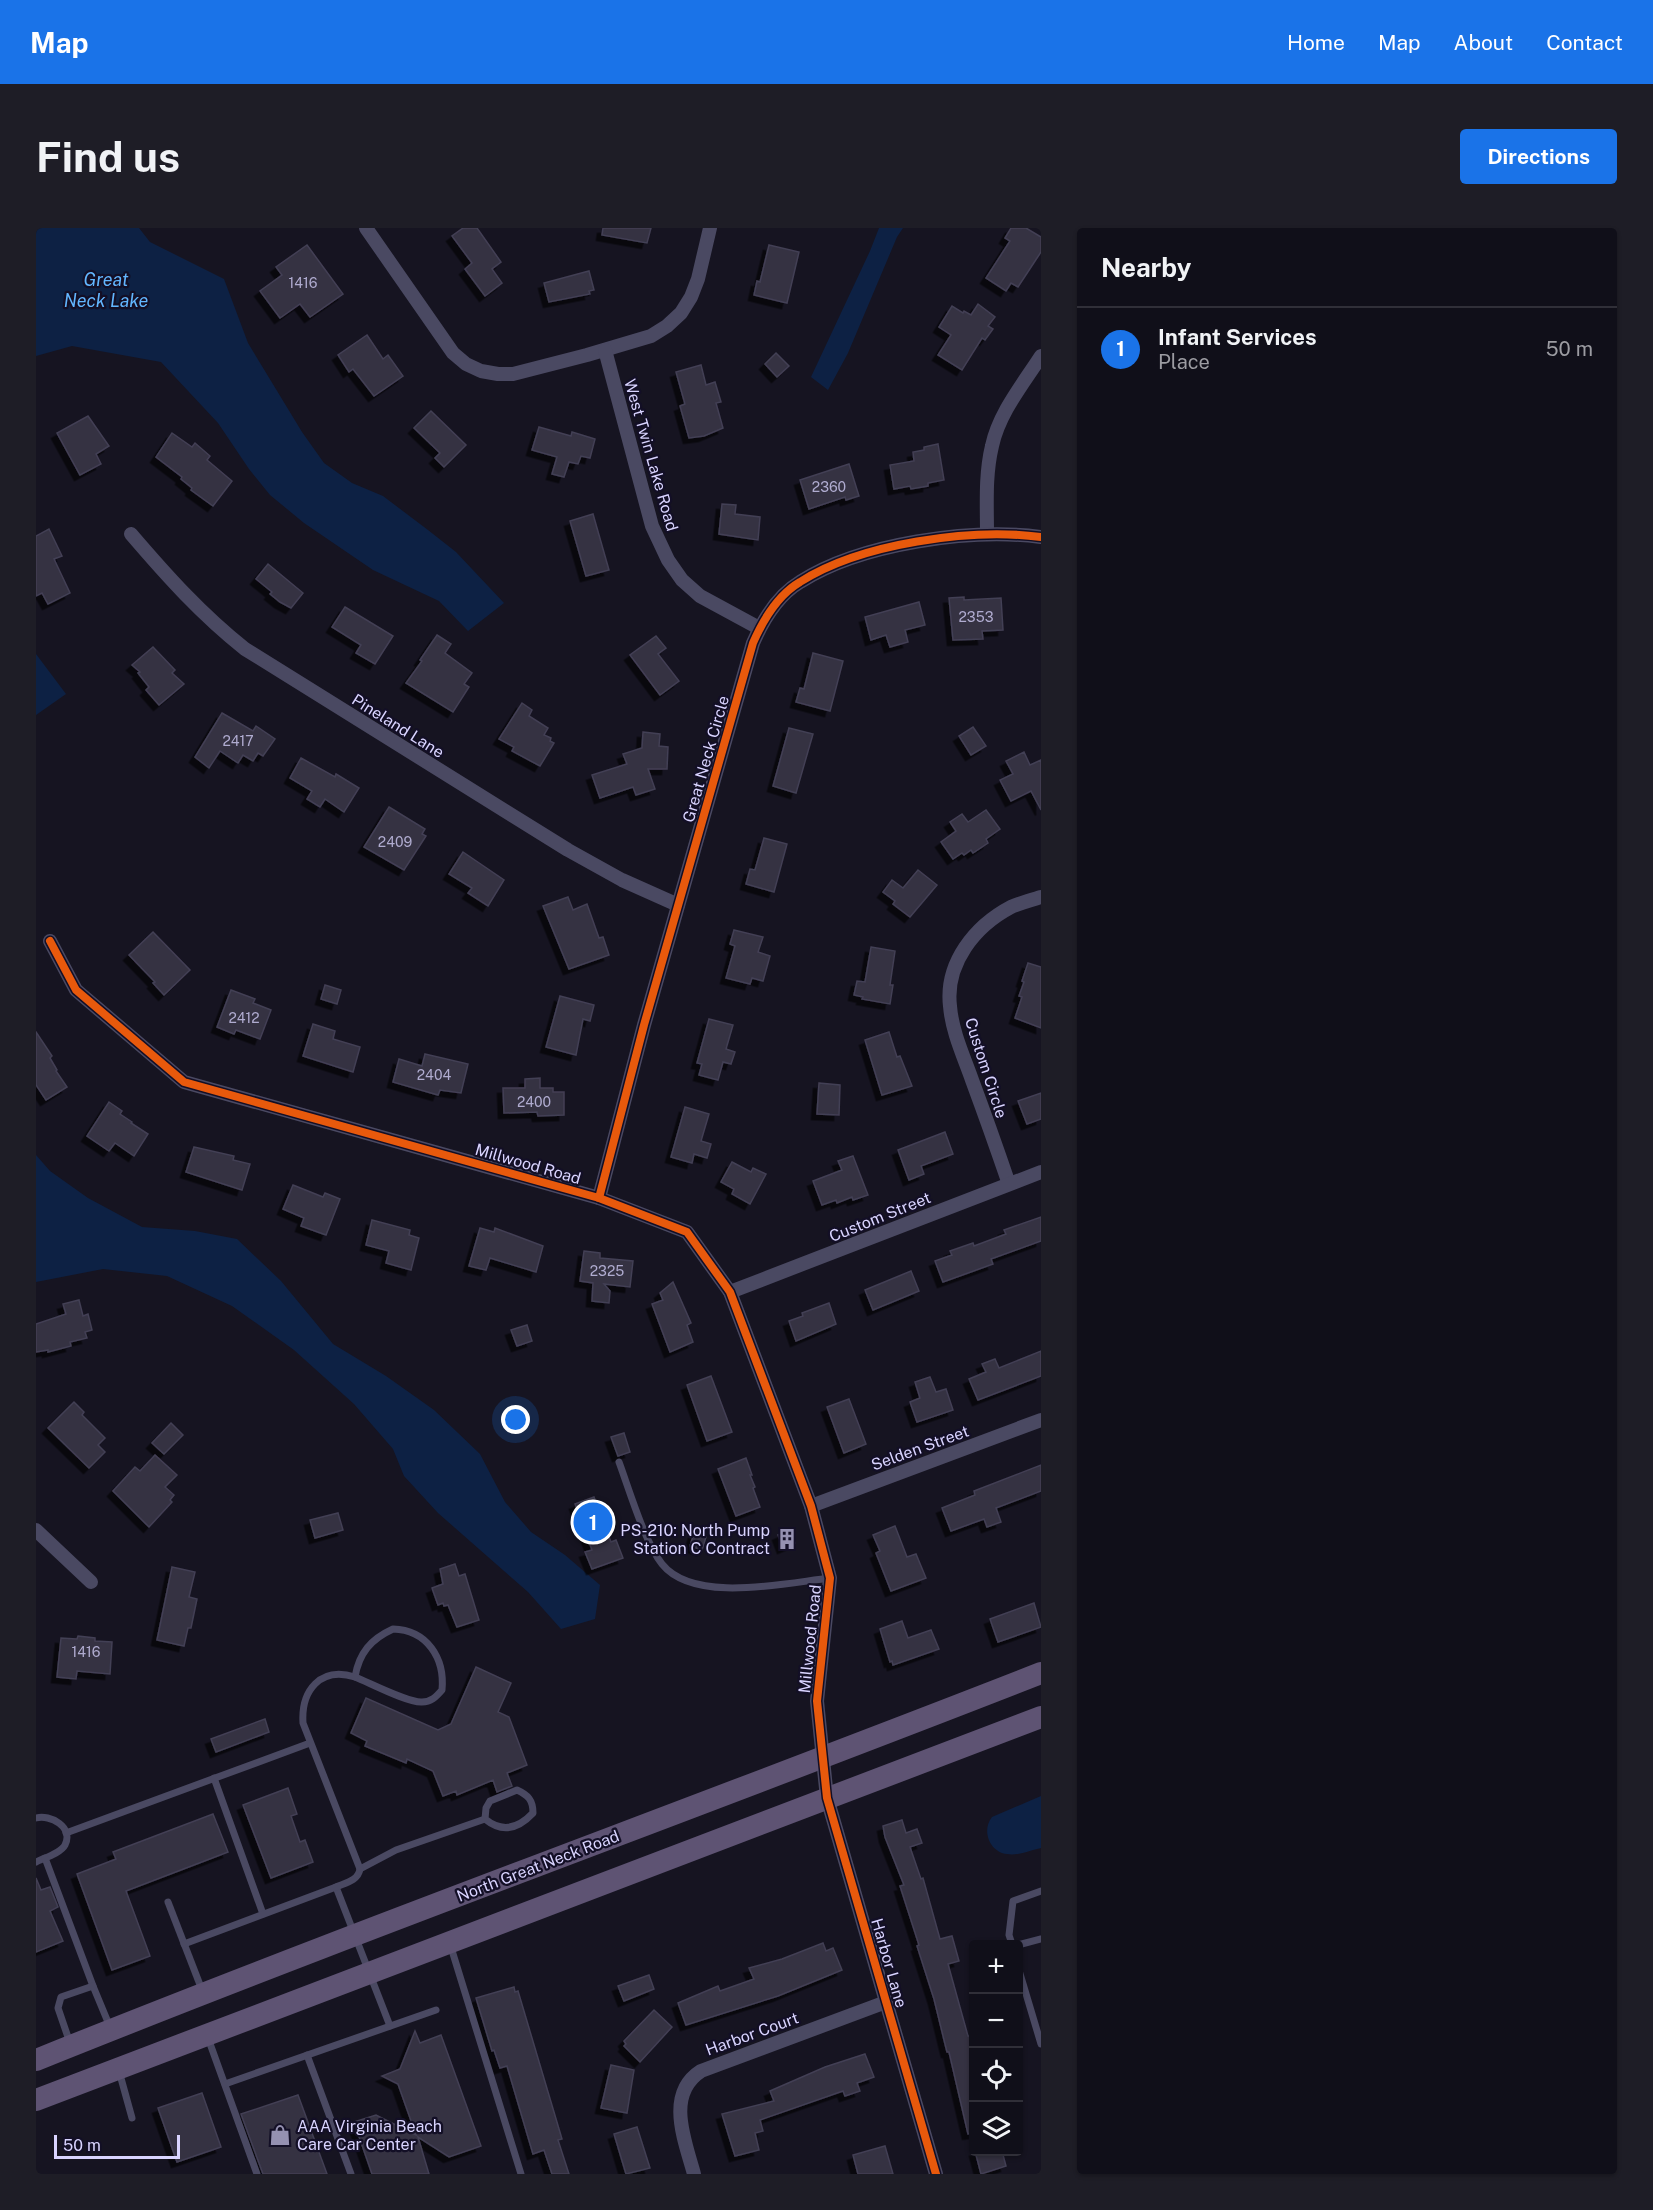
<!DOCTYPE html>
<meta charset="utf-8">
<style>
body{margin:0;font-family:"Public Sans",sans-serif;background:#1e1d26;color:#f1f3f6}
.controls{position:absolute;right:18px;bottom:18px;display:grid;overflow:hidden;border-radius:6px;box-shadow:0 2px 4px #0004}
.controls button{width:54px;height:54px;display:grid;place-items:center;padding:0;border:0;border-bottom:2px solid #302f38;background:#100f19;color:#f1f3f6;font:30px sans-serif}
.scale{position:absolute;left:18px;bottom:15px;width:126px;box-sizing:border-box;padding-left:6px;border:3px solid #d9d4ff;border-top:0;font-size:16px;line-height:21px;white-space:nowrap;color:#d9d4ff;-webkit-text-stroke:4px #130f26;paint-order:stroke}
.you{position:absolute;left:480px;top:1192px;width:21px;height:21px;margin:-15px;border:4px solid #fff;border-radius:50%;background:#1a73e8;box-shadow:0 0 0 9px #1a73e833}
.badge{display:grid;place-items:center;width:39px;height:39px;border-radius:50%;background:#1a73e8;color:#fff;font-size:20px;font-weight:700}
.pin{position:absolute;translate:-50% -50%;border:3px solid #fff;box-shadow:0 2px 6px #0006}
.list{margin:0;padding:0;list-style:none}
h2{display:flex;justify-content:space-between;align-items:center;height:78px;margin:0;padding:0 24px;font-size:26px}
h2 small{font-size:20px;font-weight:400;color:#9c9ca2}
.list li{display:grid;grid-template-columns:39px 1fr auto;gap:18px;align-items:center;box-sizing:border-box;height:84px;padding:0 24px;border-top:2px solid #302f38}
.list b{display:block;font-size:22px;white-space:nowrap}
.list p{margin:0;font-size:20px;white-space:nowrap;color:#9c9ca2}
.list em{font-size:20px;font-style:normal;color:#9c9ca2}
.icon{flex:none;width:33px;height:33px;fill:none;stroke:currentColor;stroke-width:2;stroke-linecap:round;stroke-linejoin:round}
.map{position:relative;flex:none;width:1005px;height:1946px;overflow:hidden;border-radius:6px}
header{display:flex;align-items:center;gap:36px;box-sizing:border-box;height:84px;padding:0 30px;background:#1a73e8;color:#fff}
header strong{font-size:28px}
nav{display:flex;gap:33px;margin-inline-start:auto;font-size:21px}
.intro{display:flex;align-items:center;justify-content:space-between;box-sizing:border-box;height:144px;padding:0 36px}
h1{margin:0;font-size:42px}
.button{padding:15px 27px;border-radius:6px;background:#1a73e8;color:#fff;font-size:21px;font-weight:700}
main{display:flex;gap:36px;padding:0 36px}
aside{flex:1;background:#100f19;border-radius:6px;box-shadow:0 2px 4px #0004}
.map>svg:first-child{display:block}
</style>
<header>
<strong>Map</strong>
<nav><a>Home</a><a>Map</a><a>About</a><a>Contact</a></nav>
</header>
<div class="intro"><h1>Find us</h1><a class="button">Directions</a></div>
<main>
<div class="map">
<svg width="1005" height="1946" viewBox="0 0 1005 1946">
<defs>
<filter id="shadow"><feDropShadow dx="-5.5" dy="5.5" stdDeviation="0" flood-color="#0009"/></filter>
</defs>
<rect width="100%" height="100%" fill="#161421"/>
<g fill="#0d2144">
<polygon points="0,0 103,0 114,14 188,51 212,115 266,204 288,235 316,255 347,268 392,302 420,324 468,375 432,403 403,373 337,342 268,295 234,267 213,241 182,195 125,134 36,118 0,128"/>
<polygon points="843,0 867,0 861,9 812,125 792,162 775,149 834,23"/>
<polygon points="0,426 30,466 0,487"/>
<polygon points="0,927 14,943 52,970 106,999 159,1003 201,1011 245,1053 297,1116 350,1148 398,1182 444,1226 469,1274 495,1304 529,1327 564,1357 559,1391 525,1401 492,1364 402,1285 368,1248 357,1221 318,1176 258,1122 196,1078 131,1048 67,1041 0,1054"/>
<path d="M1005,1568V1620C995,1622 982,1628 971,1626C954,1624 945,1603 956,1589Z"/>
</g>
<g fill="#343243" stroke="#433f54" stroke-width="1.5" filter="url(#shadow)">
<polygon points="427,0 441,0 465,34 456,41 466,55 449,68 429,41 436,35 416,8"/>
<polygon points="567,0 615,0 611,15 566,7"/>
<polygon points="975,0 990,0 1005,9 1005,24 982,59 975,55 970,63 950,50 974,13 969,10"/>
<polygon points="271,17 307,66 274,89 264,76 244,90 224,63 246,47 240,39"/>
<polygon points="733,17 763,24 751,75 718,67 721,53 724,54"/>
<polygon points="553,43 558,62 553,63 554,66 513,74 508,55"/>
<polygon points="942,76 959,89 952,98 957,101 949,112 946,110 926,142 902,127 915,107 903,99 916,78 927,85 928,83 935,87"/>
<polygon points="331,107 347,131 352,127 367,148 338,168 317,141 313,144 302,127"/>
<polygon points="740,125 753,138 741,149 729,136"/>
<polygon points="665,137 670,157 679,154 685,174 680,175 687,200 668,208 653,210 644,178 649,176 640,144"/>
<polygon points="395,183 430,217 408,239 399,230 404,225 378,200"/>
<polygon points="52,188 73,218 60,226 65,236 44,247 21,205"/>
<polygon points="503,199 535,208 536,204 559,211 554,230 545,228 542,236 533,234 528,249 516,246 521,229 496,222"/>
<polygon points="136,205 156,219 159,215 174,228 171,232 196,253 177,278 155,262 156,260 145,251 146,249 120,229"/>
<polygon points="902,216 908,252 892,255 892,258 875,261 874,258 858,261 854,237 878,233 877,224 888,222 888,219"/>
<polygon points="813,236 823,268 810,272 809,269 773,281 764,252"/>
<polygon points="686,276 700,277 699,286 724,289 722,312 683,306"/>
<polygon points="557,286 573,342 550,348 534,293"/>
<polygon points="13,301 26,328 18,331 34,365 12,376 6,365 0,368 0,308"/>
<polygon points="232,336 267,365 255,380 244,374 234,366 236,364 220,351"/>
<polygon points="928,369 928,372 965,370 967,402 946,403 947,411 917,412 913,370"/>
<polygon points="883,374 889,397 869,402 872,414 854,419 850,407 835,412 829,389"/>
<polygon points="309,379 357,408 339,436 320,425 325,417 296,399"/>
<polygon points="401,407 415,416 409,425 436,445 428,456 433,459 417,484 370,455 386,433 384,432"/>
<polygon points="620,408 630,420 622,426 643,453 624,467 594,427"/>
<polygon points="117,419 139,442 136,445 148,456 123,477 110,462 113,459 102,445 104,444 96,437"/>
<polygon points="777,425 807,433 794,483 760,474 764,460 768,461"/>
<polygon points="486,475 496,482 493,488 512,500 508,507 515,510 514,513 518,515 504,538 476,523 478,519 463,511"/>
<polygon points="186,485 217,503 220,498 239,511 227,528 222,525 217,533 207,527 202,535 184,523 173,540 159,529"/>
<polygon points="937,499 950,518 935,527 923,508"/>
<polygon points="753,500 777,506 760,565 737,558"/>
<polygon points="607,504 624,506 623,518 632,519 631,541 612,541 619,561 600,567 597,559 564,570 556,547 591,536 587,526 606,520"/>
<polygon points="988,524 994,537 1005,532 1005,582 995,563 975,573 964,552 977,546 970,533"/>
<polygon points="265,530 299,549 300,546 323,560 308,584 289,571 284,579 271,571 276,563 254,550"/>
<polygon points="353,579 389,601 386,606 390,608 368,642 328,619"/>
<polygon points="950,582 964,601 950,611 952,615 937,625 935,622 928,627 926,625 917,631 905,614 920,603 914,594 926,586 932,594"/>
<polygon points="728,610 751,616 738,664 710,656 714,641 719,642"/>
<polygon points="427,624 468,652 452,678 432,665 436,660 413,646"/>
<polygon points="882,642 901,657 874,689 857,676 859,673 847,664 856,652 867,660"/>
<polygon points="532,669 537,682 551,676 563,710 567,709 573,727 533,741 507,678"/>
<polygon points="698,702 727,709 722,724 734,728 727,753 716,750 714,756 690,750 699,718 694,716"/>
<polygon points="117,704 154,742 128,767 117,755 119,754 93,727"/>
<polygon points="835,719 859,723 854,757 857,757 854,776 826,771 827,769 818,767 821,753 829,754"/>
<polygon points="992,735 1005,739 1005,800 979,790 986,769 983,768 988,754 986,753"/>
<polygon points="289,757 305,762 301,776 285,771"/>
<polygon points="195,762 219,771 217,775 235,782 224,811 200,802 198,806 181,799"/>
<polygon points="524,768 558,777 554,793 547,791 540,827 510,819"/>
<polygon points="673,791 697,797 690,821 699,824 695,836 687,834 682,852 663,847 666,836 661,835"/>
<polygon points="277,796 299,803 297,811 324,819 317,844 267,828"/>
<polygon points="0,804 16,828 14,830 21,842 20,843 31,859 10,872 0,857"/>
<polygon points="853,804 861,829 864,828 876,858 846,867 829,812"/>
<polygon points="389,826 432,836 425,865 404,862 402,867 357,854 363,831 386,838"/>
<polygon points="504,850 504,860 517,860 517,864 528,864 528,887 502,888 501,884 468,885 467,860 489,860 489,851"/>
<polygon points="783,855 804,857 803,887 781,886"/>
<polygon points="1005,865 1005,891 991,896 982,873"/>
<polygon points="73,874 86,883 84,886 96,894 95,895 112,906 98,928 79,915 73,923 51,908"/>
<polygon points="649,879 673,886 665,913 675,916 671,930 658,926 656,935 635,929"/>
<polygon points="909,904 917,926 885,938 888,946 873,952 862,922"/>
<polygon points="158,919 198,928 197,932 214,936 206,962 150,944"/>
<polygon points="817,928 832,967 817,972 816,969 801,975 800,972 786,977 777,953 806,942 802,933"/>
<polygon points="696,934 715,944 717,940 730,946 714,976 696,966 698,961 685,954"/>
<polygon points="257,957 287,969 289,965 304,971 290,1007 265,998 268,990 247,981"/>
<polygon points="1005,989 1005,1013 955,1031 957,1036 907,1054 899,1033 916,1027 914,1023 937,1015 938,1018 970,1006 968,1002"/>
<polygon points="336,992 374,1002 373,1007 383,1010 375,1042 350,1035 353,1023 330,1017"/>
<polygon points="444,1000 458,1004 459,1000 507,1018 500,1044 454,1030 450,1042 433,1038"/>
<polygon points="548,1023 564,1025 564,1030 597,1033 594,1059 568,1056 574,1063 573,1075 556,1073 557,1055 544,1053"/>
<polygon points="875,1043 883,1063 837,1082 829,1062"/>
<polygon points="637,1054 655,1095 651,1097 657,1114 634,1124 616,1076 627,1072 624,1065"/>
<polygon points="43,1072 47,1088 52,1086 56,1102 49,1104 51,1110 34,1114 35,1118 12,1124 12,1122 0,1124 0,1096 30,1086 27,1076"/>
<polygon points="793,1075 800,1096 760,1113 753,1093 767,1088 766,1085"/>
<polygon points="491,1097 496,1113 481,1118 475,1102"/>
<polygon points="1005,1123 1005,1148 942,1172 933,1151 950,1144 946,1136 959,1131 963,1140"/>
<polygon points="675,1148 696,1204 671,1213 651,1157"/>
<polygon points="894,1149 900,1164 910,1161 917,1182 881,1194 874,1174 884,1170 879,1154"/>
<polygon points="813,1171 830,1216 808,1225 791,1179"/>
<polygon points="38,1174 48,1184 46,1187 69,1210 62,1217 69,1224 53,1240 12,1200"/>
<polygon points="135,1195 147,1207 128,1226 116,1215"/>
<polygon points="588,1205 594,1224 582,1228 575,1209"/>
<polygon points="119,1227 141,1247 129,1259 138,1267 134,1272 136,1274 113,1299 77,1263 99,1239 104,1243"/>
<polygon points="710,1230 716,1247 714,1247 719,1259 717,1260 724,1279 700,1288 682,1241"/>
<polygon points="1005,1237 1005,1263 960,1280 965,1294 951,1299 948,1291 915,1303 906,1280 939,1267 938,1263"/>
<polygon points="558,1269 575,1314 580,1312 587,1330 556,1341 549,1324 556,1322 539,1276"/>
<polygon points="302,1285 307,1302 279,1310 274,1292"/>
<polygon points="859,1298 871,1329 880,1326 890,1350 855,1363 840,1325 844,1323 837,1307"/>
<polygon points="754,1302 759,1315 747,1320 742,1307"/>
<polygon points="658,1305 670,1309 666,1322 654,1318"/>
<polygon points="419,1336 423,1348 429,1346 443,1392 421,1399 412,1377 408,1378 407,1375 402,1377 396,1360 407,1356 404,1341"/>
<polygon points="136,1339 159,1344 153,1369 161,1371 155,1400 152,1400 148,1418 121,1412"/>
<polygon points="998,1375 1005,1399 962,1414 954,1391"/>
<polygon points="866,1393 872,1410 895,1402 903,1421 857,1437 856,1433 854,1434 844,1401"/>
<polygon points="42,1408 59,1410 59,1413 76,1414 74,1446 41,1443 40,1451 21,1449 25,1410 41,1411"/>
<polygon points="440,1439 475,1455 462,1484 473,1489 491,1537 471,1545 476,1558 461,1564 457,1552 421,1567 420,1563 407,1568 397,1543 371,1531 370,1535 329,1518 331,1513 315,1505 330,1470 402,1502 415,1496"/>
<polygon points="229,1491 233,1504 180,1524 175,1511"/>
<polygon points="252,1560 261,1586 255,1588 264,1614 269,1612 277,1634 235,1650 207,1577"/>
<polygon points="177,1586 192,1624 90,1663 114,1728 76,1742 41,1646 80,1631 77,1624"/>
<polygon points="866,1592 870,1605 881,1601 886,1615 874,1619 885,1651 887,1650 904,1711 916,1708 923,1733 912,1736 932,1808 934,1808 938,1820 938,1905 932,1906 913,1824 911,1824 909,1816 898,1771 881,1718 883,1717 864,1658 868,1657 849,1609 847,1598"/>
<polygon points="0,1650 5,1662 14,1659 22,1679 14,1683 27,1713 0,1724"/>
<polygon points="787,1715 790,1723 797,1720 806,1742 742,1768 650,1797 642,1775 682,1758 684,1763 718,1751 713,1740 746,1731"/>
<polygon points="613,1747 618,1761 588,1773 582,1758"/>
<polygon points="478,1759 479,1764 482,1763 526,1911 522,1912 533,1946 516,1946 508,1922 497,1926 471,1838 464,1840 458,1822 456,1823 440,1770"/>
<polygon points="618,1782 636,1799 604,1834 588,1818 590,1816 588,1813"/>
<polygon points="379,1803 384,1815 405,1807 445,1918 413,1929 382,1909 393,1946 336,1946 318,1894 340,1887 380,1907 362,1856 346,1848 364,1841"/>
<polygon points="829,1826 838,1849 821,1855 824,1863 809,1868 807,1863 724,1892 727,1903 719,1905 723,1922 699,1928 686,1886 738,1873 734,1863 789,1839"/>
<polygon points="575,1837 598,1842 591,1885 565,1880"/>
<polygon points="166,1865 185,1919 141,1934 122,1880"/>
<polygon points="262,1867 291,1946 227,1946 205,1886"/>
<polygon points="601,1899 614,1940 590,1946 578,1906"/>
<polygon points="849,1918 857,1946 822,1946 817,1927"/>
<polygon points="939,1923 966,1923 970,1938 945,1946"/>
</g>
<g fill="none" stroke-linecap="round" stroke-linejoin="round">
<g stroke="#4a4962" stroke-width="7">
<path d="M583,1234C593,1261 609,1315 626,1336C658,1376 749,1355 794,1350"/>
<path d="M357,1401C391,1402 409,1430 406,1462C400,1469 395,1474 386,1474C372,1475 334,1455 319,1449C323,1425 335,1411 357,1401Z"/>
<polyline points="178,1550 227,1686"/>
<path d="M481,1562C492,1567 497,1572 497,1585C482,1601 466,1605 449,1591L450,1580L454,1573Z"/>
<path d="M0,1590C14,1586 38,1599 29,1617C25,1625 8,1630 0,1634"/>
<polyline points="30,1605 274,1515"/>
<polyline points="9,1630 57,1758"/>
<polyline points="324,1641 360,1622 449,1591"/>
<polyline points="300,1659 354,1798"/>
<polyline points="132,1674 166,1762"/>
<path d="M148,1716L300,1659C309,1655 322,1653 324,1641L267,1495C265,1463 284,1438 319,1449"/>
<polyline points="414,1716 485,1946"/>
<polyline points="976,1716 973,1707 977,1673 1005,1663"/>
<polyline points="982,1717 1005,1711"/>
<polyline points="982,1739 1005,1816"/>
<polyline points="172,1810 221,1946"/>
<polyline points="34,1815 22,1780 25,1769 57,1758 74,1799"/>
<polyline points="271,1827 315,1946"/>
<polyline points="83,1843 96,1890"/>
<polyline points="189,1856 400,1782"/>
</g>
<g stroke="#4a4962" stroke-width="14">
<polyline points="330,0 417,125 430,136 445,143 462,146 477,146 551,127 615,108 631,98 645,85 655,69 662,51 674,0"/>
<polyline points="569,122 616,298 632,332 646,352 664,368 723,400"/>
<path d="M95,306C131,348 165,386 209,421L532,622L586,652L642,677"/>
<path d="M951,306C951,277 949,247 956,218C963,185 987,156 1005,128"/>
<polyline points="14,713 40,762 148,854 563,970 651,1004 694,1064 775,1278 794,1350 781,1473 791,1570 900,1946"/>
<path d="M973,956C961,921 949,887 936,852C928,829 916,804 914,778C909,735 939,698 975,679C984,675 995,672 1005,669"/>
<path d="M563,970L608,797L717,415C727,392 742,367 764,354C825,315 935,300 1005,309"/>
<polyline points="694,1064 1005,944"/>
<polyline points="775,1278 1005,1192"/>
<polyline points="0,1302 55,1354"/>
<path d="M658,1946C649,1913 629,1866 665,1843L850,1774"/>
</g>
<g stroke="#5e5373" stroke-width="22">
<path d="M0,1832C333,1698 671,1576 1005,1445"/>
<polyline points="0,1872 1005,1489"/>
</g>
<defs>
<g id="cycleway">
<polyline points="14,713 40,762 148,854 563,970 651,1004 694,1064 775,1278 794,1350 781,1473 791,1570 900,1946"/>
<path d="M563,970L608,797L717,415C727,392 742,367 764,354C825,315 935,300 1005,309"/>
</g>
</defs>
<use href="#cycleway" stroke="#130f26" stroke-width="11"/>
<use href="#cycleway" stroke="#e8590c" stroke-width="8"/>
</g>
<defs>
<symbol id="building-bare" viewBox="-9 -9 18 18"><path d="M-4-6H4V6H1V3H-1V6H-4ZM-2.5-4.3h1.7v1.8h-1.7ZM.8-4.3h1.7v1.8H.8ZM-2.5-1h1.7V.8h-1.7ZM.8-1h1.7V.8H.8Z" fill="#9591b1" stroke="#130f26" stroke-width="2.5" paint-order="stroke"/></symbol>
<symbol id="shop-bare" viewBox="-9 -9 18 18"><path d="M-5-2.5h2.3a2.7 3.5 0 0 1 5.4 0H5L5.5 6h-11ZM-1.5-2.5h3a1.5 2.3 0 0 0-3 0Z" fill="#9591b1" stroke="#130f26" stroke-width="2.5" paint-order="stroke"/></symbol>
</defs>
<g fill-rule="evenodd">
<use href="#building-bare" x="736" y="1296" width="30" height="30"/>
<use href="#shop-bare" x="229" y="1892" width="30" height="30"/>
</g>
<g text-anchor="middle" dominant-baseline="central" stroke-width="4.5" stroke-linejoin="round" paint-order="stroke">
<g font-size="14" fill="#b0acd0">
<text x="267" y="55">1416</text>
<text x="793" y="259">2360</text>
<text x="940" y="389">2353</text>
<text x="202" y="513">2417</text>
<text x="359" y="614">2409</text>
<text x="208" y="790">2412</text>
<text x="398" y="847">2404</text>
<text x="498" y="874">2400</text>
<text x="571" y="1043">2325</text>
<text x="50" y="1424">1416</text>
</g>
<g font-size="16" fill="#d9d4ff" stroke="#130f26">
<text transform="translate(615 227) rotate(74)">West Twin Lake Road</text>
<text transform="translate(362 498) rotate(32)">Pineland Lane</text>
<text transform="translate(670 531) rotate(-74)">Great Neck Circle</text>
<text transform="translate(950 840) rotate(72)">Custom Circle</text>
<text transform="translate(492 936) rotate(16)">Millwood Road</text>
<text transform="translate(844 989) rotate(-22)">Custom Street</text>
<text transform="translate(884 1220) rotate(-20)">Selden Street</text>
<text transform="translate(774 1411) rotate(-84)">Millwood Road</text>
<text transform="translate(502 1638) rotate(-21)">North Great Neck Road</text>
<text transform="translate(853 1735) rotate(74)">Harbor Lane</text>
<text transform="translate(716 1806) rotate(-20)">Harbor Court</text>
</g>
<g font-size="16" fill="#d9d4ff" stroke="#130f26" text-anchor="end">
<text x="734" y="1302">PS-210: North Pump<tspan x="734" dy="18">Station C Contract</tspan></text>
<text x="261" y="1898" text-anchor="start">AAA Virginia Beach<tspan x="261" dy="18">Care Car Center</tspan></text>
</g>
<g font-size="18" font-style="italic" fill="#62b6ff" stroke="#130f26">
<text x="70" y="51">Great<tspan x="70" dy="21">Neck Lake</tspan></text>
</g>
</g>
</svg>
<div class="controls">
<button>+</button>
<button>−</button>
<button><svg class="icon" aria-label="locate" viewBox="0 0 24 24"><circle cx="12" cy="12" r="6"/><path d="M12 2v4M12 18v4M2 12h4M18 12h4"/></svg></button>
<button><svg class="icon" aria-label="layers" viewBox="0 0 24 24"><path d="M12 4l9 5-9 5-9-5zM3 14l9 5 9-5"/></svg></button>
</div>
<div class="scale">50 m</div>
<div class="you"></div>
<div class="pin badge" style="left:557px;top:1294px">1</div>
</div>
<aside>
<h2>Nearby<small></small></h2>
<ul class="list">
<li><span class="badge">1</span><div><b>Infant Services</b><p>Place</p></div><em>50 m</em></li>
</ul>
</aside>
</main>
